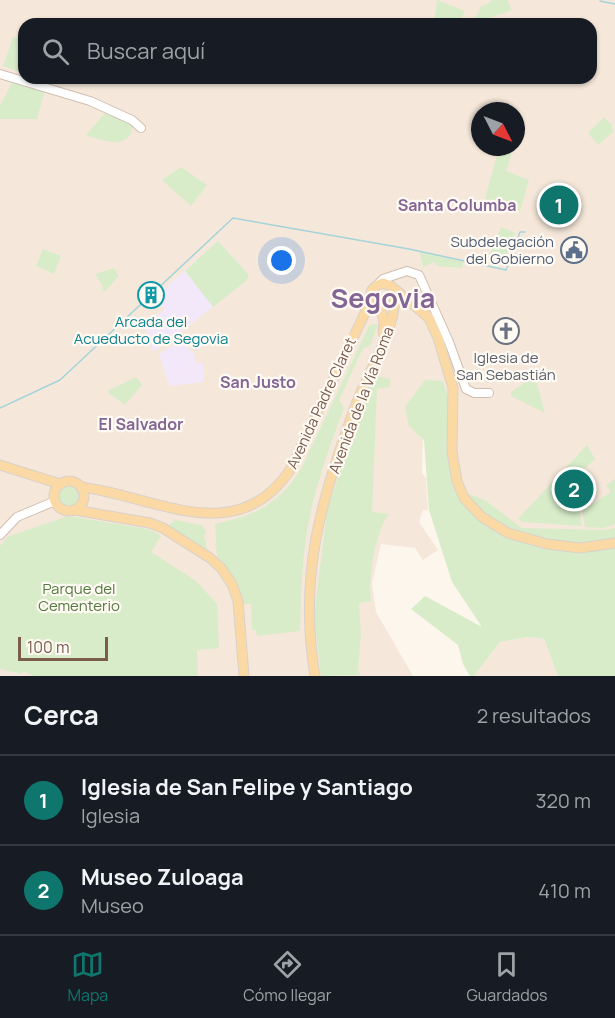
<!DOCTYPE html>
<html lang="es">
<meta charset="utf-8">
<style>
body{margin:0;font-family:Manrope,sans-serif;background:#20242c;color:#f1f3f6}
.compass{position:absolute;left:471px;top:102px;width:54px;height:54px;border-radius:50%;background:#171b24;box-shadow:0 2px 4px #0004;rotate:132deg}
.scale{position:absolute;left:18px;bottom:15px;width:90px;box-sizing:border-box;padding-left:6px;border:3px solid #7a5c4d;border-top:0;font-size:16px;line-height:21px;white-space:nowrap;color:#7a5c4d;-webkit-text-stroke:4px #fffaf3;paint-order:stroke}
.you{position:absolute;left:282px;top:261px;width:21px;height:21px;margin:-15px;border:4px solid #fff;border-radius:50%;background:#1a73e8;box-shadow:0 0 0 9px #1a73e833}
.badge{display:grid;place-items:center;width:39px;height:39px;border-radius:50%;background:#0f766e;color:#fff;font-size:20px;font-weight:700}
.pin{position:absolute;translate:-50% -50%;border:3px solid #fff;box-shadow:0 2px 6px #0006}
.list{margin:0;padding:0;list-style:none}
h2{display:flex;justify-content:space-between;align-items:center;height:78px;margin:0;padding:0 24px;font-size:26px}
h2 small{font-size:20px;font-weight:400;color:#9ea1a6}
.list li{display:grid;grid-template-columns:39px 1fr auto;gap:18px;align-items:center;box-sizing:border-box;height:90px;padding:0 24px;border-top:2px solid #363941}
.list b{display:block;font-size:22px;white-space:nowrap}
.list p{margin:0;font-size:20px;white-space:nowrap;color:#9ea1a6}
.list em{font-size:20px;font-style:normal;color:#9ea1a6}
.icon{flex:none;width:33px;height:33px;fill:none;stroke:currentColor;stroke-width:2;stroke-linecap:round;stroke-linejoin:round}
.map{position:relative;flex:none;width:615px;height:676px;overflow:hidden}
.search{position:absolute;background:#171b24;box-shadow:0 2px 4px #0004;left:18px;right:18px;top:18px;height:66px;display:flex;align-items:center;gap:15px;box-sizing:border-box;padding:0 21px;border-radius:18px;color:#9ea1a6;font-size:22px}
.sheet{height:258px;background:#171b24}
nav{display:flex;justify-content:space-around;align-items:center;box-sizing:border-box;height:84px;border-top:2px solid #363941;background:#171b24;font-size:16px;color:#9ea1a6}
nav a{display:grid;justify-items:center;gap:3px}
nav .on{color:#0f766e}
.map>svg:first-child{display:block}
</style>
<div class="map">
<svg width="615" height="676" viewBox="0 0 615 676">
<rect width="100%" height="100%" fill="#fdf6ec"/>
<g fill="#f5e8da" fill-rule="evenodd">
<path d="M0,0H615V554L527,557L448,486V434L423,437L422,473L426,478L428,510H423L419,522L438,550L423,560L415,548L381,544L372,583L376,612L413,676H0ZM24,24H591V78H24ZM480,111H516V147H480Z"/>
<polygon points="528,637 544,639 558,676 474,676 500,642"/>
</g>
<g fill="#f3e8fa">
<polygon points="218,241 247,273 249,278 180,333 153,352 145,326 151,324 150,322 165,309 154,298"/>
<polygon points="187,339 189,350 194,353 196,363 203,363 204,382 169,386 159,354 178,342"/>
</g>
<g fill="#d8ecc9">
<polygon points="437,0 465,11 458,24 434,24"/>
<polygon points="492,0 507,0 512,10 478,22 476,17 481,6 488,4"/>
<polygon points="13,37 24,41 24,62 20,72 3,66"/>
<polygon points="13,81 45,90 37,119 0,119 0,106"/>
<path d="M107,111L126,119L133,125C131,151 102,141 86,135Z"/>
<polygon points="604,117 613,126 611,128 614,131 598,145 588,133"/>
<polygon points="499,147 512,152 506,171 529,180 520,211 485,199"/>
<polygon points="181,167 207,185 191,206 162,180"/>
<polygon points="501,227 515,233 503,262 488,259"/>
<polygon points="218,241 249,275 247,280 213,307 185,271"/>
<polygon points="43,249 61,256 54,274 36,266"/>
<polygon points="420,252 463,262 462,268 438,266 434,262 423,267"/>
<polygon points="114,268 119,276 104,292 102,289 103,287 95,274"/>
<path d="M374,324L378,325L370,346L363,348L339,400L344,408C331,443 318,478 310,515C302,553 301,592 300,631L257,636L256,630H252L251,604H243L235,579L217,559L215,524C255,516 281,503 302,467L369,326Z"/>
<path d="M375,376L390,379V387L377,389L372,512L389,514C375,532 368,578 371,601L359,603L361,634L358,669L360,675L321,676L314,616L327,511L363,400Z"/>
<polygon points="535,376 545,413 511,396 511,392"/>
<polygon points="136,377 142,385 125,405 109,393 108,391"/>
<polygon points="425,380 443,381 448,397 447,435 453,487 486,501 522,528 605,530 615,528 615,676 558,676 544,639 528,637 500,642 474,676 470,676 463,664 458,645 411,609 425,596 482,627 452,582 429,510 424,440 409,426 405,407"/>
<polygon points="587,445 595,459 566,485 580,513 582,526 523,522 518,519"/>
<polygon points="615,479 615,524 603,528 585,527 582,511 611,492 606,485"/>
<circle cx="69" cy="496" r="12"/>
<polygon points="68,516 148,529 161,536 151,552 196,581 217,604 219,648 197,650 198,676 34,676 23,671 22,674 0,669 0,546 7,537"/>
<polygon points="175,520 201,525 206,531 204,536 207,549 168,526"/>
</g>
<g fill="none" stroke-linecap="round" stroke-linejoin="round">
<g stroke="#a5d3da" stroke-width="1.5">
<polyline points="600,1 615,4"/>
<polyline points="0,408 60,380 233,218 409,249 506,270 520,232 525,232"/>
</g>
<defs>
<g id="minor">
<polyline points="0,74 90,101 132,120 141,128"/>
<polyline points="378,284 383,279 407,271 419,275 449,342 466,389 474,393 489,393"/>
<polyline points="0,535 17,517 55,501"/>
</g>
<g id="major">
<polyline points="380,308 384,321 383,333"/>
<polyline points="0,465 60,484"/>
<circle cx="69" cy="496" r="15"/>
<path d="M81,487C155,496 236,550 290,470L365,313L372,290L376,286L383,283L391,286L429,318L438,338L453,388L452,452L457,481L464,498L482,517L508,533L547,544L580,548L615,543"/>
<polyline points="75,510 150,523 163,528 210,558 221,568 232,584 238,601 244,676"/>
<path d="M315,676C298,575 321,501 355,407C366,376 400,323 394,291"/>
</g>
</defs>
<use href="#minor" stroke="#d1beb0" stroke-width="10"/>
<use href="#major" stroke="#dad1cd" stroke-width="11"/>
<use href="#minor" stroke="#fff" stroke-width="8"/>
<use href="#major" stroke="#fbd9a5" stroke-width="9"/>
</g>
<defs>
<symbol id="civic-ring" viewBox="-11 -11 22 22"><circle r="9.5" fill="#fffaf3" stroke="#5c6f8a" stroke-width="1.5"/><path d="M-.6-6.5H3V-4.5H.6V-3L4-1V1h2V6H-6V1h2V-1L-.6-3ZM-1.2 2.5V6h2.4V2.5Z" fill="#5c6f8a"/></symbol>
<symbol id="building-ring" viewBox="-11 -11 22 22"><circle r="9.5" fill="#fffaf3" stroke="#0f9aa8" stroke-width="1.5"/><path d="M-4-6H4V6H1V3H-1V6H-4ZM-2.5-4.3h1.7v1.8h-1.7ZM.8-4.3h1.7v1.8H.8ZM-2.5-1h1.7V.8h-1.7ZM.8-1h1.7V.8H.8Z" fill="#0f9aa8"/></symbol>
<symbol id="church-ring" viewBox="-11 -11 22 22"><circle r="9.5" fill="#fffaf3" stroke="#6b7280" stroke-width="1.5"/><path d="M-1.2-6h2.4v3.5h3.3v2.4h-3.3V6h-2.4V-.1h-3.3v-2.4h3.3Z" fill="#6b7280"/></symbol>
</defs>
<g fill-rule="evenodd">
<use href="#civic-ring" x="559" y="235" width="30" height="30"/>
<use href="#building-ring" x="136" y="280" width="30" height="30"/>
<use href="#church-ring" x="491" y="316" width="30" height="30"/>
</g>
<g text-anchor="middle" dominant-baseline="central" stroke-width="4.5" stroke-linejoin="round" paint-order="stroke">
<g font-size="15" fill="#4e5e75" stroke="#fffaf3" text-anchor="end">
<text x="554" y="241">Subdelegación<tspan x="554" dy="17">del Gobierno</tspan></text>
</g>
<g font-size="15" fill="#0d838f" stroke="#fffaf3">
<text x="151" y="321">Arcada del<tspan x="151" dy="17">Acueducto de Segovia</tspan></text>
</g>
<g font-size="15" fill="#5b616d" stroke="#fffaf3">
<text x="506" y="357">Iglesia de<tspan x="506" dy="17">San Sebastián</tspan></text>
</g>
<g font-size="15" fill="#7a5c4d" stroke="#fffaf3">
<text transform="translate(361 400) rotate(-69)">Avenida de la Vía Roma</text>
<text transform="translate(321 403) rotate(-65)">Avenida Padre Claret</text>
</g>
<g font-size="15" fill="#537a41" stroke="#fffaf3">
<text x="79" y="588">Parque del<tspan x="79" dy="17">Cementerio</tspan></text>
</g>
<g font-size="16" font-weight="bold" fill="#846695" stroke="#fffaf3">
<text x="457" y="205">Santa Columba</text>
<text x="258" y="382">San Justo</text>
<text x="141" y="424">El Salvador</text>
</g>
<g font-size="27" font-weight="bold" fill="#846695" stroke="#fffaf3">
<text x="383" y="297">Segovia</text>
</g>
</g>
</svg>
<svg class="compass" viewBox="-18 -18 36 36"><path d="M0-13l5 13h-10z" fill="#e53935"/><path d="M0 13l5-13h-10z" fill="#9ea1a6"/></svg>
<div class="scale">100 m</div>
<div class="you"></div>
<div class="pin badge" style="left:559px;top:205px">1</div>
<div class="pin badge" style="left:574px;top:489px">2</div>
<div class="search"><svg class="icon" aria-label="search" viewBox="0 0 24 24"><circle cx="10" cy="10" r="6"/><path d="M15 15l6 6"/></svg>Buscar aquí</div>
</div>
<section class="sheet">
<h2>Cerca<small>2 resultados</small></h2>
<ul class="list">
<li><span class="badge">1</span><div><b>Iglesia de San Felipe y Santiago</b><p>Iglesia</p></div><em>320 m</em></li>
<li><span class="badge">2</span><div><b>Museo Zuloaga</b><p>Museo</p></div><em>410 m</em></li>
</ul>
</section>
<nav>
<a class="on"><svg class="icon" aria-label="map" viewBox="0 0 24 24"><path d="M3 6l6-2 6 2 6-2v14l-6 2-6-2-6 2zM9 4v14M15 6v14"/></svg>Mapa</a>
<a><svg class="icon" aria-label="directions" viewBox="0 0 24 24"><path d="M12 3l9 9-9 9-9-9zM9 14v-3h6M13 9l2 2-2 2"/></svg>Cómo llegar</a>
<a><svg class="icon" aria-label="saved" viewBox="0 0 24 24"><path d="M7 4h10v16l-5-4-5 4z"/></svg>Guardados</a>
</nav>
